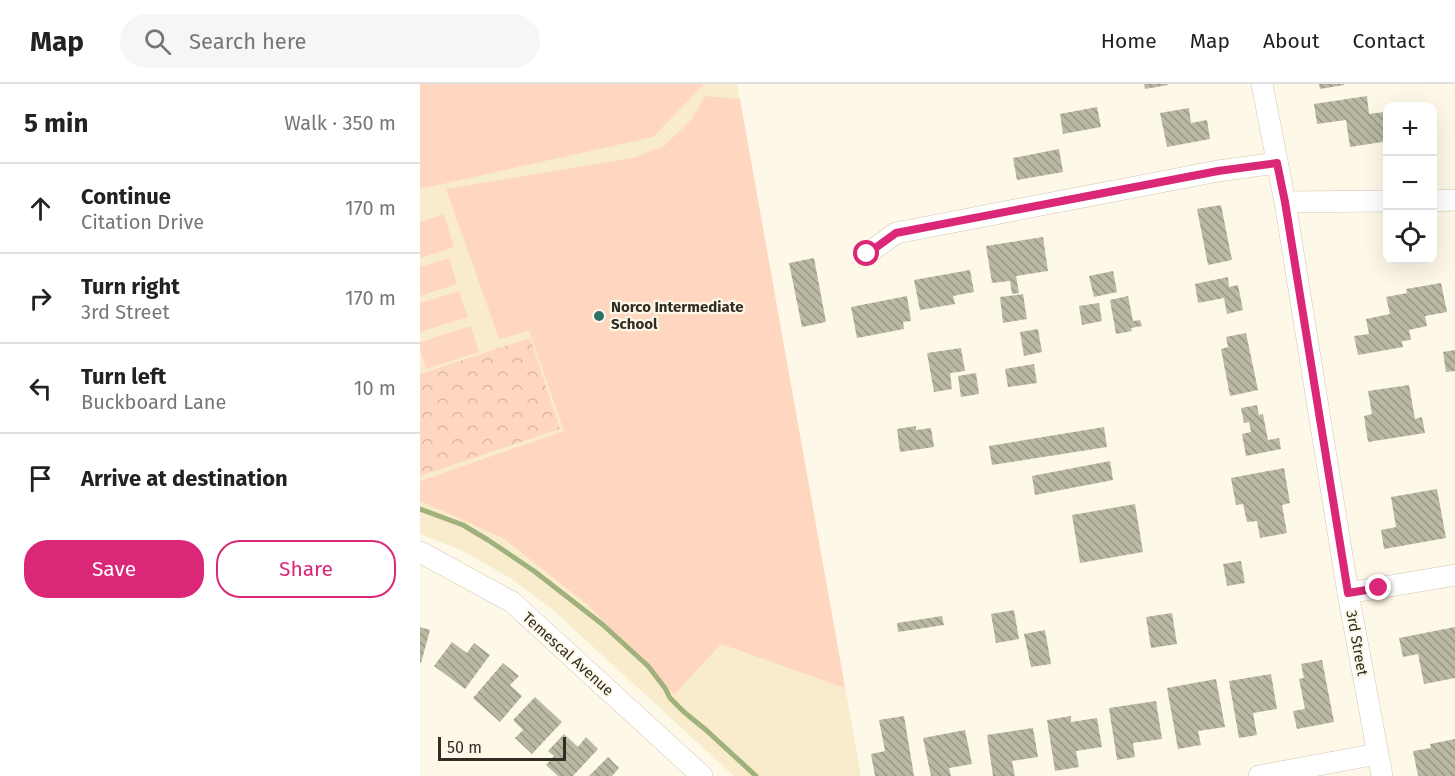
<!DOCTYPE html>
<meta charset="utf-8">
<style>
body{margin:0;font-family:"Fira Sans",sans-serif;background:#f6f6f6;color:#222}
.controls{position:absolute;right:18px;top:18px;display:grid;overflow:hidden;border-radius:12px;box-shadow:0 6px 24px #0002}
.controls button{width:54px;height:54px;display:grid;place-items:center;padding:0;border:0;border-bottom:2px solid #e0e0e0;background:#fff;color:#222;font:30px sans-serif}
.scale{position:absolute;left:18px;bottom:15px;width:128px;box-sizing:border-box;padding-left:6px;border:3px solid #312d24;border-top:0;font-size:16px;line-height:21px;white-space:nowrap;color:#312d24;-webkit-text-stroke:4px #fef8e9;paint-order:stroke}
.stop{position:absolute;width:18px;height:18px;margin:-14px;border:4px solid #db2777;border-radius:50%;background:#fff}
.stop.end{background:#db2777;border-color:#fff;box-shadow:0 2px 6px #0008}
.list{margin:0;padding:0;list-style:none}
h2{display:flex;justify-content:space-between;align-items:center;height:78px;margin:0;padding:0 24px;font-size:26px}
h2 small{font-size:20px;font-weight:400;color:#767676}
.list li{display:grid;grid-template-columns:39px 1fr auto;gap:18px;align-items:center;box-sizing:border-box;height:90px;padding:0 24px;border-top:2px solid #e0e0e0}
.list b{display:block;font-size:22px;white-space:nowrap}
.list p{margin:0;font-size:20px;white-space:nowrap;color:#767676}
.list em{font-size:20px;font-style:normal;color:#767676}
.actions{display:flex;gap:12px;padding:18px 24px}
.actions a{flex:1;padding:14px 0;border:2px solid #db2777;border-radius:24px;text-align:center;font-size:21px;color:#db2777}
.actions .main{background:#db2777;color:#fff}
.icon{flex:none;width:33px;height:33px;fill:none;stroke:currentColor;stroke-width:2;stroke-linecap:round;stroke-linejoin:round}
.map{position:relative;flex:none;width:1035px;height:692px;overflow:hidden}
header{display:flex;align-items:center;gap:36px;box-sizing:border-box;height:84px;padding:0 30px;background:#fff;border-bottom:2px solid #e0e0e0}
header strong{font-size:28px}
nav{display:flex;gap:33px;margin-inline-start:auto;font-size:21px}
.search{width:420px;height:54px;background:#f6f6f6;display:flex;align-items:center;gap:15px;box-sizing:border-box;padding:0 21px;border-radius:33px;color:#767676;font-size:22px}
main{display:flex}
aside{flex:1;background:#fff}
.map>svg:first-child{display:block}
</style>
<header>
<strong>Map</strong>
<div class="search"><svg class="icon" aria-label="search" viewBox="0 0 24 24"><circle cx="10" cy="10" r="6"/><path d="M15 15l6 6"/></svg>Search here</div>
<nav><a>Home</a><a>Map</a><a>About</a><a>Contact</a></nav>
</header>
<main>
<aside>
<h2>5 min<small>Walk · 350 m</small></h2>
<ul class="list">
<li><svg class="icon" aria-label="ahead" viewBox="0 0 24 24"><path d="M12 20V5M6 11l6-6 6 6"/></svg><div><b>Continue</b><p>Citation Drive</p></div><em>170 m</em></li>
<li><svg class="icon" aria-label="right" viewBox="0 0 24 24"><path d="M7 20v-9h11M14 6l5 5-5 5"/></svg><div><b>Turn right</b><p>3rd Street</p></div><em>170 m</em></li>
<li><svg class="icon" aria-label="left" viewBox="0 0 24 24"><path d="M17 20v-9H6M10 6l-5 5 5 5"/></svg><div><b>Turn left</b><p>Buckboard Lane</p></div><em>10 m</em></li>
<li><svg class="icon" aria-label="arrive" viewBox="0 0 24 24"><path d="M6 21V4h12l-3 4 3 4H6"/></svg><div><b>Arrive at destination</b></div></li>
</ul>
<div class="actions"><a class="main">Save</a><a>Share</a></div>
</aside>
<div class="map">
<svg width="1035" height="692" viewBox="0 0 1035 692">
<defs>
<pattern id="forest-crowns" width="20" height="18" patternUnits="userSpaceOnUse" patternTransform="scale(1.5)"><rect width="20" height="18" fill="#ffd7c0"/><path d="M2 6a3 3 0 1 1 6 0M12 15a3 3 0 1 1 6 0" fill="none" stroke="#dbb9a5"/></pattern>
<pattern id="building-back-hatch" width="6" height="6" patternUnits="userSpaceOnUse" patternTransform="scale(1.5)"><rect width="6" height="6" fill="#bab9a2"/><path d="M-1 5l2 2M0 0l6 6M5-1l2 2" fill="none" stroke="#989784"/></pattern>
</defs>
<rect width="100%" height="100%" fill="#fef8e9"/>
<polygon fill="#f9eccd" points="0,0 317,0 441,692 314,692 134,527 90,494 43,467 0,450"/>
<g fill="#ffd7c0">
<polygon points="0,0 284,0 233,53 0,105"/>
<polygon points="285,12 320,15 425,604 301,560 254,611 169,522 83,454 0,417 0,397 144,347 109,247 79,255 26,105 213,74 244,62 272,35"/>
<polygon points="24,130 34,163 0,174 0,138"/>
<polygon points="29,174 37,200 0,212 0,183"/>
<polygon points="39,207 48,233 0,248 0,219"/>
<polygon points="51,242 59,268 6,285 0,266 0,258"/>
</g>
<polygon fill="url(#forest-crowns)" points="110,254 140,345 0,392 0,290"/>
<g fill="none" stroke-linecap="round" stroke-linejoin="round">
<polyline stroke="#a0b17c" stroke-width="5" points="0,425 43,441 68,456 114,487 182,540 228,582 245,604 250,614 264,628 286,646 336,692"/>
</g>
<g fill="url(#building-back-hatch)">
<polygon points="724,0 747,0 748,1 725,5"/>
<polygon points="899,0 924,0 924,1 900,5"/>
<polygon points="947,12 949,30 964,28 968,57 930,63 926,36 897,40 894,20"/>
<polygon points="677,23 681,43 643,50 640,30"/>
<polygon points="769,24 771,39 787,36 790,55 747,63 740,29"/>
<polygon points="639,65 643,88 597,96 593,74"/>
<polygon points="801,121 812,176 788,181 777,125"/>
<polygon points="623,153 628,187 596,192 599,209 592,210 590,197 572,199 566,162"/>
<polygon points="394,174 406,238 382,243 369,179"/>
<polygon points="550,186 554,208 533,212 535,220 500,226 494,196"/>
<polygon points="693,187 697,208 674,213 669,192"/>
<polygon points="808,193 809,203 818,201 823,226 807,230 804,214 778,219 775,200"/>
<polygon points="1021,199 1027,228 1005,232 1007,242 989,246 991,256 982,257 983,263 938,271 934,252 949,250 946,235 970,230 966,213 987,209 986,205"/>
<polygon points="603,210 607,235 583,239 580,213"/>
<polygon points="487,212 491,237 483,238 484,245 437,254 431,223"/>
<polygon points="708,212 713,237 720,236 722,242 711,244 712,247 696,250 690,216"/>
<polygon points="679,219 682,237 662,241 659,222"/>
<polygon points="618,245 622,268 604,272 600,248"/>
<polygon points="826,249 838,306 810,312 801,265 808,263 806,253"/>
<polygon points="541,264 545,287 530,289 532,305 514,308 507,269"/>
<polygon points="1035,266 1035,287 1026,288 1023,268"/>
<polygon points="614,280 617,299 588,303 585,285"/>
<polygon points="556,289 559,310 541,313 538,292"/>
<polygon points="989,301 995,335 1002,333 1005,349 948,358 944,332 952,330 948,307"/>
<polygon points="837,321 839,331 843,330 848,356 859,354 861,365 826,372 822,350 831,348 829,338 824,339 821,324"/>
<polygon points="496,342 496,346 511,344 514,363 480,368 477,345"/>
<polygon points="684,343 687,363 572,381 569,362"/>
<polygon points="690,377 693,396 615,411 612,392"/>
<polygon points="864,384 870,419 862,421 867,449 840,454 837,437 827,438 823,420 816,421 811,394"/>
<polygon points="1017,405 1026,454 964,465 961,446 976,443 971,413"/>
<polygon points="715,420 723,468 660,479 652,431"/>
<polygon points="821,477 825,499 807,502 803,480"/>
<polygon points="594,526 599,555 576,559 571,530"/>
<polygon points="752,529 757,560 731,564 726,533"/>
<polygon points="522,532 524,541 478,548 477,539"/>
<polygon points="0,543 10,546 1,579 0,579"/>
<polygon points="1035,543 1035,594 1004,600 998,570 983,573 979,554"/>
<polygon points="625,546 631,580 611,583 604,550"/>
<polygon points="32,558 47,569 54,559 70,571 45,605 14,582"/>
<polygon points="902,576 914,638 877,645 873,627 885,625 879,595 884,594 881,580"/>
<polygon points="83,579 99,592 90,601 102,612 80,638 53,614"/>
<polygon points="851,590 857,625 833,629 837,651 819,654 809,597"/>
<polygon points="796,595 805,643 778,647 781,661 758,665 747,604"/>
<polygon points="115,613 142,638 112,670 95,654 103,646 93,636"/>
<polygon points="736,617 742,655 713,659 715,673 697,676 689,624"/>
<polygon points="484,632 494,692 455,692 451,670 465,667 459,636"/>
<polygon points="651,632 651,638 677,634 682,663 656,667 659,683 635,687 627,636"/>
<polygon points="613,644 618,673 592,677 595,692 573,692 567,651"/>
<polygon points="545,646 552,680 529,684 531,692 511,692 503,654"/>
<polygon points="144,650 158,663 166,653 178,665 153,692 138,692 126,681 134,672 128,667"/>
<polygon points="1035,655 1035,692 998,692 993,667 1011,664 1010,660"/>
<polygon points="188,673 199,684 192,692 169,692"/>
</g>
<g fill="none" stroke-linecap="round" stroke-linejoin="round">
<defs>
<g id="minor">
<polyline points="842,0 865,118 928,509 962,692"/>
<polyline points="1012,117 1035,116"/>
<polyline points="865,118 968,117"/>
<polyline points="447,170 476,149 798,87 857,79"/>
<polyline points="0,468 92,518 282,692"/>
<polyline points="928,509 1035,491"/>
<polyline points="839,692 957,670"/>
</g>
</defs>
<use href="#minor" stroke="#d1c7b0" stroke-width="22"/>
<use href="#minor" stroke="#fff" stroke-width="21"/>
</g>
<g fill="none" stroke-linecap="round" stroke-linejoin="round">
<polyline stroke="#db2777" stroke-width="8" points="447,170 476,149 798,87 857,79 865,118 928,509 959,504"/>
</g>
<circle fill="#2e7265" stroke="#fef8e9" stroke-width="2" cx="179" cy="232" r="6"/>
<g text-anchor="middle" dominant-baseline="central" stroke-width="4.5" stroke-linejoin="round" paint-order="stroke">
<g font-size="15" font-weight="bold" fill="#312d24" stroke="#fef8e9" text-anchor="start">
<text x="191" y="223">Norco Intermediate<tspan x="191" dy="17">School</tspan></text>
</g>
<g font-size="15" fill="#312d24" stroke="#fef8e9">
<text transform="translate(937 559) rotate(80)">3rd Street</text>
<text transform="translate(148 570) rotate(42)">Temescal Avenue</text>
</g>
</g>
</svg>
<div class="controls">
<button>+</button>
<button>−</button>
<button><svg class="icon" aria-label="locate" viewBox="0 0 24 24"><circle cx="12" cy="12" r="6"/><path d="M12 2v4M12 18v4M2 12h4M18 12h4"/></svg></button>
</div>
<div class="scale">50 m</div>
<div class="stop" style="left:447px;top:170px"></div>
<div class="stop end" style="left:959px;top:504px"></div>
</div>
</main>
